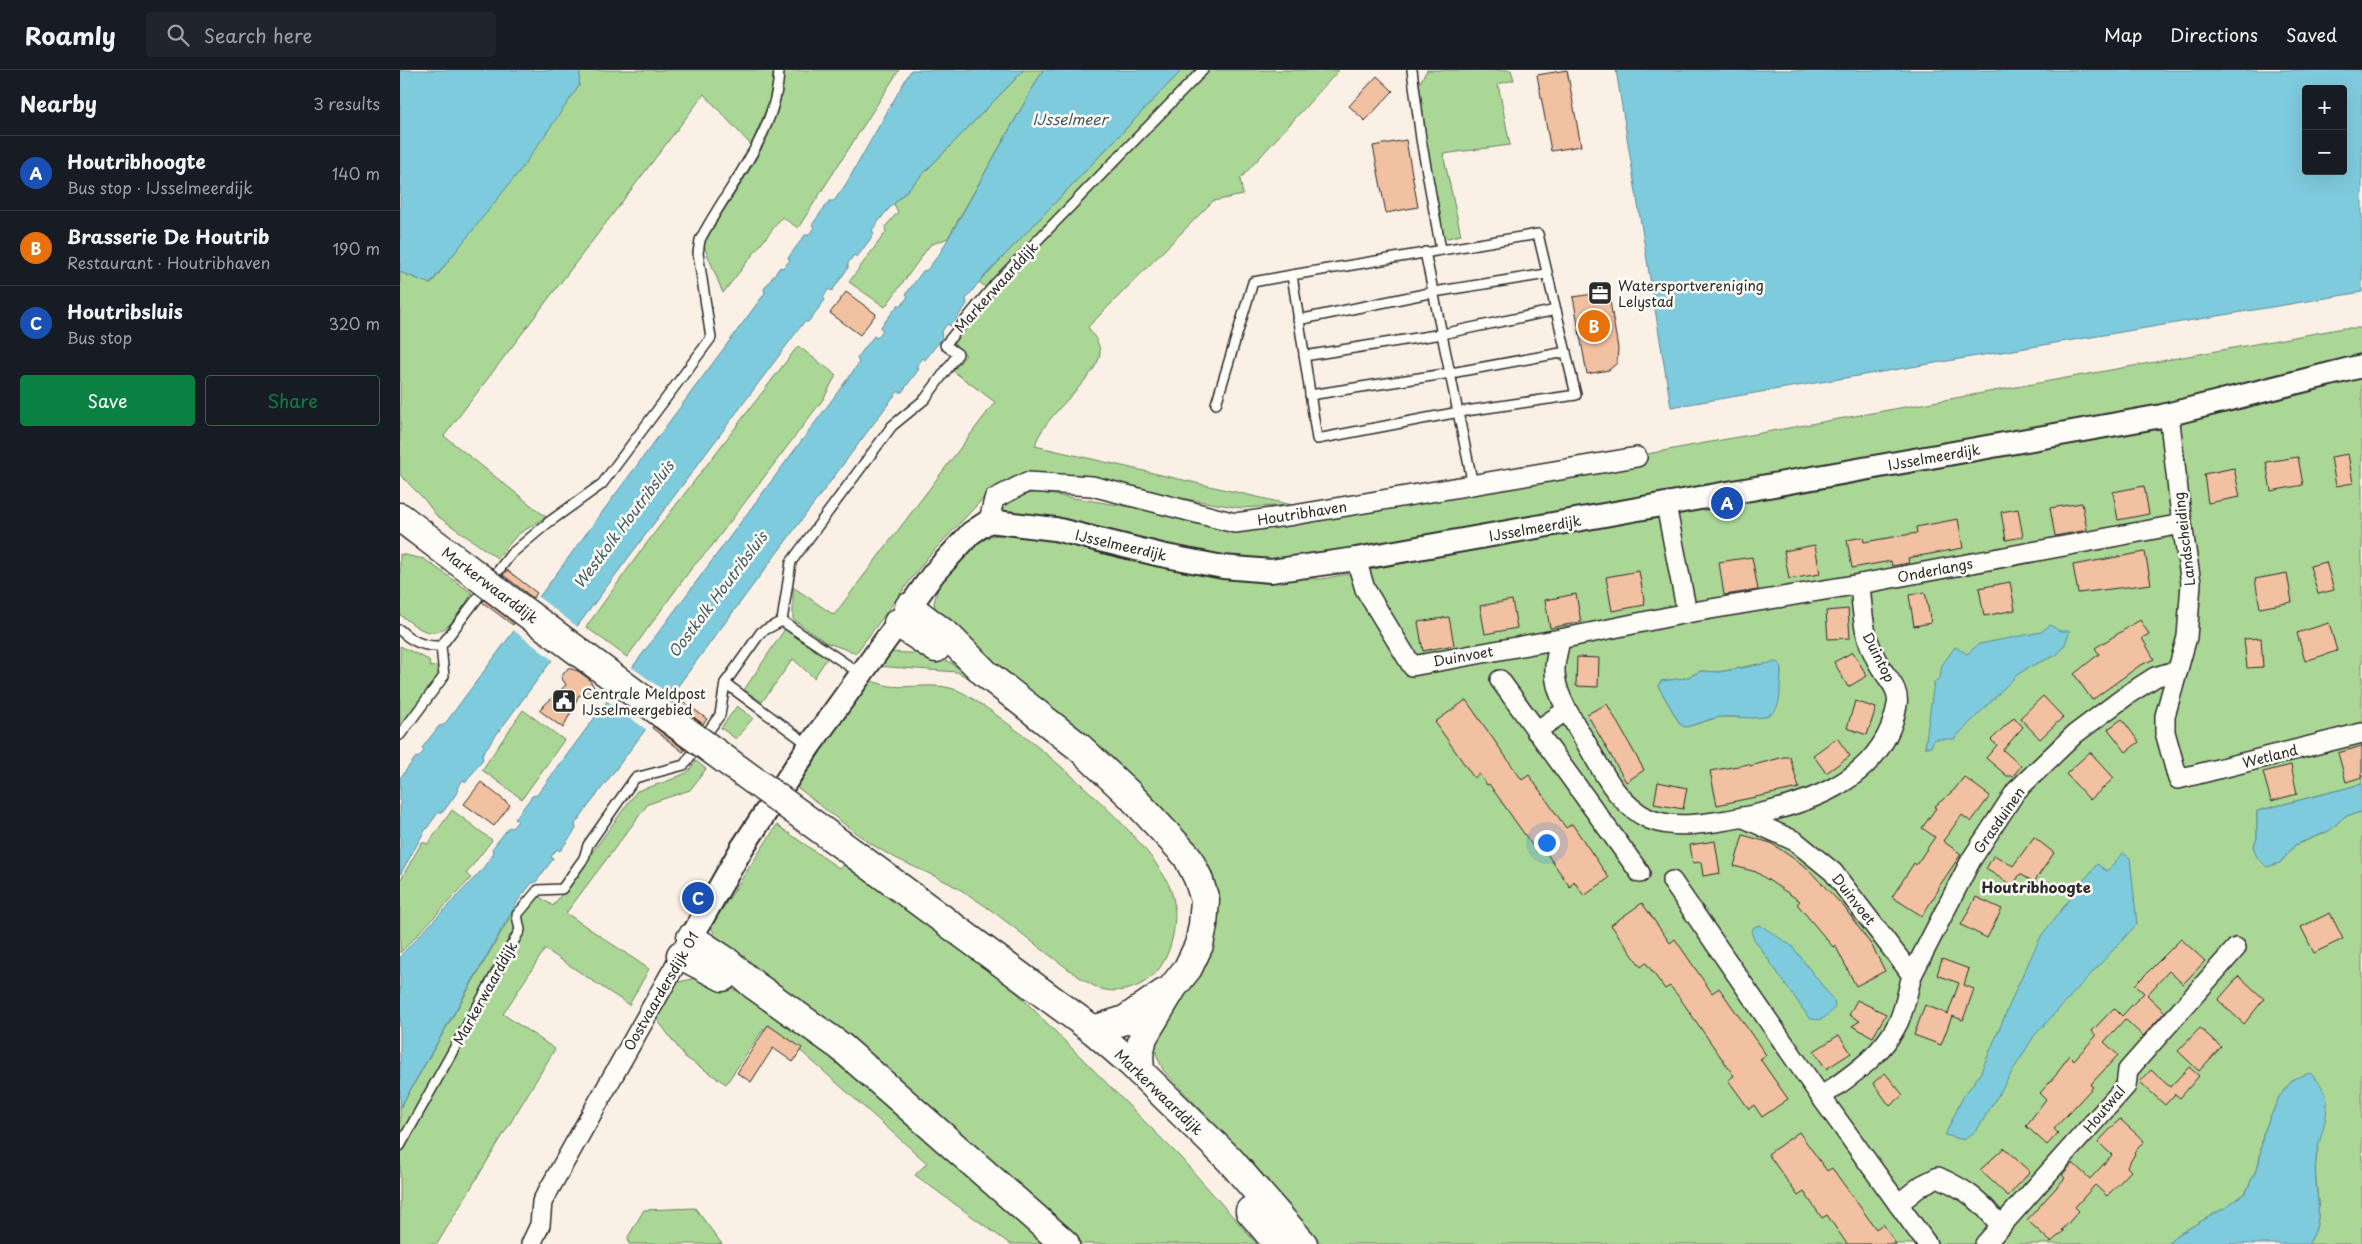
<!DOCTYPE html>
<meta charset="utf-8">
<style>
body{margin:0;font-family:"Playpen Sans",sans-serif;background:#20242c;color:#f1f3f6}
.controls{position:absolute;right:15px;top:15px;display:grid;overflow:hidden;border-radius:5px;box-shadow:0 5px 20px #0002}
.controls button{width:45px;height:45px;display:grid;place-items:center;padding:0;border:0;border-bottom:1px solid #363941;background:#171b24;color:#f1f3f6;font:25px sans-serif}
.you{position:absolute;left:1146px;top:772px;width:18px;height:18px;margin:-12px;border:4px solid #fff;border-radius:50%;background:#1a73e8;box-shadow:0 0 0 8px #1a73e833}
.badge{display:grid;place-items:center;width:32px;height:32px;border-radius:50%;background:#0b8043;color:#fff;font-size:16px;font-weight:700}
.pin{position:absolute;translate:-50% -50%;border:2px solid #fff;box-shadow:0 1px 5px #0006}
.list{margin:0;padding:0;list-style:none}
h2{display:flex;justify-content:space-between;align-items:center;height:65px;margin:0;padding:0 20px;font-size:21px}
h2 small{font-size:16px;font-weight:400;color:#9ea1a6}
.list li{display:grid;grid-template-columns:32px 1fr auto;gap:15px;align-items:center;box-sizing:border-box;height:75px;padding:0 20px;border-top:1px solid #363941}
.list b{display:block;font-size:19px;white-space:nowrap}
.list p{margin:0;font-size:16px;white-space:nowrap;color:#9ea1a6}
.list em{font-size:16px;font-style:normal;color:#9ea1a6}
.actions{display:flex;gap:10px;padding:15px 20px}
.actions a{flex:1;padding:11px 0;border:1px solid #0b8043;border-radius:5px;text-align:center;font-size:18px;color:#0b8043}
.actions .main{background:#0b8043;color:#fff}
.icon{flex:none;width:28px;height:28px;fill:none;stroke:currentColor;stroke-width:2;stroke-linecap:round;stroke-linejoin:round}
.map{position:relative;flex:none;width:1962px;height:1174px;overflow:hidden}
header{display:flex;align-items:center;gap:30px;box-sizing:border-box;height:70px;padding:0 25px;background:#171b24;border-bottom:1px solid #363941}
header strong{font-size:24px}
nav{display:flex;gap:28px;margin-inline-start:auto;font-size:18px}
.search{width:350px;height:45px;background:#20242c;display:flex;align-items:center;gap:12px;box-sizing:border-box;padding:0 18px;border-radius:5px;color:#9ea1a6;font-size:19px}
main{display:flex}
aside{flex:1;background:#171b24}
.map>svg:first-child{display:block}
</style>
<header>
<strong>Roamly</strong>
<div class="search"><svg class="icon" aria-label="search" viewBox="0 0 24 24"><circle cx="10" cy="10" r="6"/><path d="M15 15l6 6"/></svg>Search here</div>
<nav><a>Map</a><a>Directions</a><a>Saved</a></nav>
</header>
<main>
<aside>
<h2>Nearby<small>3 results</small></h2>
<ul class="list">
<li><span class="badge" style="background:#1a4fb4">A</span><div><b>Houtribhoogte</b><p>Bus stop · IJsselmeerdijk</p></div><em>140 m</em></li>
<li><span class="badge" style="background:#e8710a">B</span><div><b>Brasserie De Houtrib</b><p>Restaurant · Houtribhaven</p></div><em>190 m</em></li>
<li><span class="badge" style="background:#1a4fb4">C</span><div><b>Houtribsluis</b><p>Bus stop</p></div><em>320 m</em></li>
</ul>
<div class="actions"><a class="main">Save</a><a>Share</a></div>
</aside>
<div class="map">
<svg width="1962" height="1174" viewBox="0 0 1962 1174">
<rect width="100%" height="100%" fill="#fbf0e6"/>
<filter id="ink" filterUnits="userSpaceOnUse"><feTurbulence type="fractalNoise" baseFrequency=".02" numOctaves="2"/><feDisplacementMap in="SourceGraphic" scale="10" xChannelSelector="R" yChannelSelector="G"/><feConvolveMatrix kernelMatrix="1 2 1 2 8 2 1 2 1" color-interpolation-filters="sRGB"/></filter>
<g filter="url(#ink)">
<g fill="#abd796" stroke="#6b8160" fill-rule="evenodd">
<polygon points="180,0 374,0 372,25 351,75 304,24 44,366 146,447 117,465 97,488 36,445 24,429 0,405 0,202 31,214 179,16"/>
<path d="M383,0H499L398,158L382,147L323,223L302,171C330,131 369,78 380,31C382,21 382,10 383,0Z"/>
<polygon points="624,0 643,0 548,168 530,175 485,237 449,212 486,162 485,157 498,142 494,134"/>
<path d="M782,0H939L840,109L843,125L813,131L688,257C693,265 699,272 700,281C702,305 642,345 635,376L892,435L841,438L659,408L626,406L592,419L527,488L456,583L425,572L393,549V517L434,545L595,332L553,301L566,285L550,273L592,222L579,212Z"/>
<polygon points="1027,0 1111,0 1114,10 1098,14 1110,75 1043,84 1061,165 1043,169 1015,21"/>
<polygon points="1944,258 1962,258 1962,285 1763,338 876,492 835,492 598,444 615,428 635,422 847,455 978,436 1294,375"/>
<polygon points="398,276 436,305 424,328 311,477 291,499 227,587 186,557 243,478"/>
<path d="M1962,302V714L1857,741V768L1853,777L1880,793L1895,775L1929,761L1945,746L1962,742V1174H1908C1927,1148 1913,1120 1916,1090C1917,1071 1923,1051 1927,1032L1879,1027L1863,1064L1859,1093L1846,1122L1826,1137L1774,1167L1769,1174H922L854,1096L763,1000C761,994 757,988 756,982C749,956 799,909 810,884C821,861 817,833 811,809L537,549L534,533L539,513L563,482L591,466L632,461L830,508L922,509L1139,467ZM1358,594L1381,600L1380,613L1364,647H1320L1285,657L1280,654L1258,616L1261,611L1286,608L1301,601L1319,602Z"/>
<path d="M0,484L24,489L72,523C62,539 46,571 23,560C15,557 8,550 0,545Z"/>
<polygon points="385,559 427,588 414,608 393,589 362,632 344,620"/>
<polygon points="0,576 29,590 30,597 39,596 39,607 0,659"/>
<polygon points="487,582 530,584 551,593 595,622 557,602 476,596"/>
<path d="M468,610C475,612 483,615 490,616C515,619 541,610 565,624C617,655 749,764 770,818C780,842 774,880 758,900C745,916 723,925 701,919C685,913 670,900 656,890C625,867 594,840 561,820C533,803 500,793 473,775C446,757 422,736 397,717Z"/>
<polygon points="337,636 353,648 336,669 321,658"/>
<polygon points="123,640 164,670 122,729 82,700"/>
<polygon points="296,691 306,699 290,720 248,734 166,843 249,899 229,935 145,879 103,944 155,979 37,1174 0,1174 0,1038 110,847 120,848 137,825 153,836 237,721 268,711 288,702"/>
<polygon points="52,740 92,770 66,804 71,808 0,883 0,811 22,772 28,774"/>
<polygon points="377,755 440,799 447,791 618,924 780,1087 857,1174 681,1174 442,969 322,883 311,856"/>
<polygon points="300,907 345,924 407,965 645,1174 610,1174 515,1105 527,1093 402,982 364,958 326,1014 285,987 253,944 271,914"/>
<polygon points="295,1138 322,1174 229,1174 228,1167 244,1140"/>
</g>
<g fill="#7ecbdd" stroke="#5d8b96" fill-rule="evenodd">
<polygon points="0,0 180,0 179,16 122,98 30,214 0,202"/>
<polygon points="511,0 624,0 485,143 472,160 474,164 457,187 454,185 448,193 448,198 432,221 429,219 423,227 425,230 408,252 404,252 82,684 83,689 66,712 63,710 57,718 59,720 43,742 38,743 24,762 0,805 0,708 16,687 18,688 24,681 22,678 39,656 44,655 365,223 364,219 380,197 383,198 390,190 388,188 405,165 409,165 414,157 412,155 429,131 434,131 446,114"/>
<polygon points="643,0 782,0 579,212 566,229 567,234 551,256 547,254 541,263 542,268 525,290 523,288 516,297 519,299 502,322 497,322 175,754 176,759 160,781 157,779 151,787 153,789 136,812 132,813 119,829 0,1038 0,886 81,801 93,784 92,779 109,757 112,758 118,751 115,749 132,726 137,725 429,334 459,293 457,288 474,266 477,268 483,260 480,258 498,235 502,235 508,226 506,224 523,201 527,200 540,183"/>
<path d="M1216,0H1962V222L1271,337ZM1906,19H1943V101H1906Z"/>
<polygon points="1650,555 1660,561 1670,561 1665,574 1657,585 1631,596 1617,605 1554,669 1534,669 1531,677 1525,677 1534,612 1540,608 1542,595 1555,577 1567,584 1579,574 1641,562"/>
<path d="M1375,592L1380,594C1382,603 1380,612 1380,621C1380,659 1348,645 1322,647C1309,648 1298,655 1285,657L1280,654L1258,616L1261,611L1286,608L1301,601L1319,602Z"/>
<polygon points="1962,714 1962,742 1945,746 1929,761 1895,775 1880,793 1867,797 1857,787 1853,777 1857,768 1857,741"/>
<polygon points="1723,783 1730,788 1737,854 1634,966 1577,1060 1564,1070 1545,1065 1563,1027 1580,1004 1618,915 1641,866 1697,794 1707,801"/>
<path d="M1360,855L1392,876L1434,931L1435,936C1429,946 1421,953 1409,948L1354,869L1351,862L1354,857Z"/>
<path d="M1910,1003C1918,1011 1927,1020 1927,1032C1928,1050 1918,1071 1916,1089C1912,1119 1928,1147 1908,1174H1769L1774,1167L1826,1137L1846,1122L1859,1093L1863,1064L1879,1027L1893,1009Z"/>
</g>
<g fill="#fbf0e6">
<polygon points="137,526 179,558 154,591 112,559"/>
<polygon points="230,596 273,627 248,661 205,629"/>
</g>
<g fill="#f1c1a1" stroke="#2b2b2b">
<polygon points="1167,0 1181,76 1151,81 1137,5"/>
<polygon points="977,6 993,21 965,51 949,36"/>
<polygon points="1006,70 1018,137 986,143 973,76"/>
<polygon points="446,222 476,244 460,265 430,243"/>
<polygon points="1200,223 1206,225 1210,231 1218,278 1217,293 1209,300 1187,304 1173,227"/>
<polygon points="1948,384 1953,413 1936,416 1931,387"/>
<polygon points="1898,387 1903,415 1871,421 1866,392"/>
<polygon points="1834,398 1840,427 1808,433 1804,404"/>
<polygon points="1744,416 1749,444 1718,450 1713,422"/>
<polygon points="1682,433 1687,460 1655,466 1650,438"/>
<polygon points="1618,439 1623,467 1606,470 1601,442"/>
<polygon points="1558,449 1563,478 1508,488 1509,493 1492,496 1491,491 1452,498 1447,470 1463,467 1464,472 1517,463 1516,457"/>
<polygon points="1415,475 1420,504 1389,509 1384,481"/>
<polygon points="1745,482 1751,514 1678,523 1673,495"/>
<polygon points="1352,487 1358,520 1324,525 1319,492"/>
<polygon points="1926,492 1934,520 1918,524 1910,496"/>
<polygon points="107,500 137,523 133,528 103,505"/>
<polygon points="1239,501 1245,535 1212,541 1206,507"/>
<polygon points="1887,503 1892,532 1860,538 1855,509"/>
<polygon points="1610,512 1615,540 1584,546 1579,518"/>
<polygon points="1525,522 1531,553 1514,556 1509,525"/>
<polygon points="1176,524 1181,552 1150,558 1145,530"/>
<polygon points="84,530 114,553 113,555 82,532"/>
<polygon points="1112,530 1117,558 1085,564 1080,536"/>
<polygon points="1448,539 1450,568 1428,569 1426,541"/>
<polygon points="1049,547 1054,575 1023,581 1018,552"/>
<polygon points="1740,550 1749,564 1742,568 1754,589 1739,596 1692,630 1674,604 1699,584 1695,578"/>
<polygon points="1929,553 1937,581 1905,591 1897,563"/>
<polygon points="1861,568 1863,597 1847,598 1844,569"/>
<polygon points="1453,582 1467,606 1448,617 1434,592"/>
<polygon points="1177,587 1199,588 1198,617 1176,616"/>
<polygon points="168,598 178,601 189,609 194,617 188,626 179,625 163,658 139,640 166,615 161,607"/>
<polygon points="276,626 307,649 303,654 272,631"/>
<polygon points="1643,626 1663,647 1640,669 1620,648"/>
<polygon points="1066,630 1122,710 1129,705 1166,758 1172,754 1209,808 1184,826 1174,811 1170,817 1143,778 1137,782 1089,714 1087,715 1079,704 1074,708 1035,652"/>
<polygon points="1455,631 1476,638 1467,665 1447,658"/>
<polygon points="1207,634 1244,700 1226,712 1187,644"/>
<polygon points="1614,647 1623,657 1603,680 1621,696 1613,706 1607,706 1586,688 1597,675 1591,670"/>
<polygon points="1722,649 1739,672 1726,682 1708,659"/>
<polygon points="253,656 285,680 283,682 252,658"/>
<polygon points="1437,668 1450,686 1426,703 1413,685"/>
<polygon points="1962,676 1962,707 1946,712 1938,683"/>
<polygon points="1690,682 1714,708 1690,730 1666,704"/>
<polygon points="1384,687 1390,687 1399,718 1317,735 1310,701 1349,694 1350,696"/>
<polygon points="1891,695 1897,724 1871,731 1863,702"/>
<polygon points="1564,707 1590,726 1571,752 1562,745 1543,771 1561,784 1538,818 1539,819 1522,846 1492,827 1514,793 1516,795 1535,767 1522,758 1536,738 1534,737 1554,720"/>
<polygon points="81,712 110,735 94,756 64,734"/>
<polygon points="1258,712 1287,718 1283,739 1254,734"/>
<polygon points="1343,765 1371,773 1406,797 1444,837 1472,876 1485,901 1456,916 1435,875 1433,877 1397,834 1400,831 1356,802 1334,796"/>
<polygon points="1634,767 1654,783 1634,812 1620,804 1613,816 1586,799 1594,785 1613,796"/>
<polygon points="1315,771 1320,803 1303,806 1301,792 1293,793 1290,775"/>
<polygon points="1576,827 1602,839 1587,868 1561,855"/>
<polygon points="1242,833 1270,873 1275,869 1312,923 1319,918 1366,985 1360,989 1388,1029 1362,1047 1354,1035 1349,1039 1328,1010 1334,1006 1279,927 1270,916 1265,919 1246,893 1241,897 1211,855"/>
<polygon points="1930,843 1943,869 1914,883 1901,857"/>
<polygon points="1781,869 1805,891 1783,914 1769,901 1747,925 1765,942 1743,966 1725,949 1704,972 1718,985 1690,1015 1693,1017 1654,1059 1658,1063 1647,1075 1626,1056 1646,1029 1640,1023 1656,1005 1669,985 1674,990 1696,966 1692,961 1714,938 1722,946 1733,934 1744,923 1735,915"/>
<polygon points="1542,889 1569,899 1564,915 1574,919 1563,950 1552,946 1541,975 1514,965 1525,935 1548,944 1559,913 1537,905"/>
<polygon points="1839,906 1864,929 1844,954 1818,930"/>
<polygon points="1457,930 1486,944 1473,967 1452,956 1460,951 1449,945"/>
<polygon points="368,955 402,978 393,992 373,978 351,1012 337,1003"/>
<polygon points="1800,958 1821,977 1799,1001 1778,981"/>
<polygon points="1439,965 1451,983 1426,999 1414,981"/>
<polygon points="1789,997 1799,1006 1780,1028 1775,1024 1765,1035 1740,1012 1751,1000 1770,1017"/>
<polygon points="1485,1003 1503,1025 1490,1036 1473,1013"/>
<polygon points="1720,1049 1744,1071 1734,1083 1735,1084 1727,1097 1731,1101 1707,1126 1695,1115 1675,1137 1679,1141 1662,1160 1664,1161 1651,1172 1627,1150 1665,1108 1662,1105 1673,1093 1690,1109 1712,1085 1698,1072"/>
<polygon points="1399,1062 1427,1101 1432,1098 1476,1159 1483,1154 1496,1174 1447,1174 1427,1145 1422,1148 1404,1122 1398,1126 1368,1084"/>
<polygon points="1604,1078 1630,1102 1608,1126 1580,1100"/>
</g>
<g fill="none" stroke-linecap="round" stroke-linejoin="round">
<defs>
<g id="service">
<polyline points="1012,0 1021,69 1041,180"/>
<polygon points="1138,164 1176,325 1059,342 917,369 892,205"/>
<polyline points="1025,182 1073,415"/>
<polyline points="898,250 1034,222 1147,204"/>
<polyline points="904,286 1042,264 1156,240"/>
<polyline points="910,325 1051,303 1166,282"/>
<polyline points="816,334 853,212 892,205"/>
<polyline points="382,551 391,492 492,356 525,329 558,284 545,275 595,214 803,0"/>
<polyline points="382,551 461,604"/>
<path d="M0,560C12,572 25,577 41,576L111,484L149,452L202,414L311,268L298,183L300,170C328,115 377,65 379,0"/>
<polyline points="325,613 409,675"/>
<polyline points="0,665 44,606 41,576"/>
<polyline points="0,1076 120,860 117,845 138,820 162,819 184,788 188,775 235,708 284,695 320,645 325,613 361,562 382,551"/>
</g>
<g id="minor">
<polyline points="1769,344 1782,454 1791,513 1787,567 1765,646 1765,662 1778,709 1962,663"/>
<polyline points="1266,435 1287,543"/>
<polyline points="589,451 594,429 627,412 692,416 835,453 894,445 1237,387"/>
<path d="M956,489L965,519L1012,596L1160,569C1159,578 1155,589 1155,599C1154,624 1173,650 1185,671C1202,700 1217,734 1249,749C1273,759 1303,754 1328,750C1397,738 1483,715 1497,635C1500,620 1488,609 1481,598C1463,568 1463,548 1460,514"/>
<polyline points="1160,569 1287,543 1460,514 1782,454"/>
<polyline points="1100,610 1240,803"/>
<polyline points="1136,661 1167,640"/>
<path d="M1342,747L1395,771L1433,802L1512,905C1508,920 1505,938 1498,953C1482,986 1450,1006 1421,1027"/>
<polyline points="1272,811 1421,1027 1527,1174"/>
<polyline points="1512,905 1571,790 1616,721 1675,664 1730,623 1755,607 1778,600"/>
<path d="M1498,1134L1522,1115L1538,1107C1567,1120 1582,1131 1601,1157"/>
<polyline points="131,1174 140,1155 142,1132 281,885"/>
<polyline points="1585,1174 1726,1016 1728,1000 1836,878"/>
</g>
<polyline id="tertiary" points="283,882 342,778 410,675 534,503 571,463 589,451 655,459 761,485 823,497 871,501 956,489 1762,346 1962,296"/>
<g id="primary">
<polyline points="0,447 42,479"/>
<polyline points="117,536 264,645"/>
<polyline points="509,537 549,567 585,603 679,677 729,724 787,786 798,808 805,830 803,855 799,875 788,898 773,917 743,967 739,985 740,1002"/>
<polyline points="498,553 536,578"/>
<polyline points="453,783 693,960 731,993 830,1090 903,1174"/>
<polyline points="291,868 326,891 354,915 440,976 665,1174"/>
<polyline points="281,885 323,907"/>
<polyline points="693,960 725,950 764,923"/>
<polyline points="850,1141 878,1174"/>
</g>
</defs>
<use href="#service" stroke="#2b2b2b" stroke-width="12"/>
<use href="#minor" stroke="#2b2b2b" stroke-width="22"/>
<use href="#tertiary" stroke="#2b2b2b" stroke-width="26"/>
<use href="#primary" stroke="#2b2b2b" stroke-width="31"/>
<use href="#service" stroke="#fdfcf7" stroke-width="9"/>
<use href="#minor" stroke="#fdfcf7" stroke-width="19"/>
<use href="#tertiary" stroke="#fdfcf7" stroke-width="22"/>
<use href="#primary" stroke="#fdfcf7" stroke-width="28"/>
<defs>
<g id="primary-bridge">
<polyline points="42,479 117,536"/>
<polyline points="264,645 453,783"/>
</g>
</defs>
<use href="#primary-bridge" stroke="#2b2b2b" stroke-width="31" stroke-linecap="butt"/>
<use href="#primary-bridge" stroke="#fdfcf7" stroke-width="28"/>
</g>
</g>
<defs>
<symbol id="office-square" viewBox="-11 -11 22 22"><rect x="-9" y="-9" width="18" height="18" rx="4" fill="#2b2b2b" stroke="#fdfcf7"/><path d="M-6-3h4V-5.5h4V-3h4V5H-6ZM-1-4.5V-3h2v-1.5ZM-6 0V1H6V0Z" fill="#fff"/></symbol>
<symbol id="civic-square" viewBox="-11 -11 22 22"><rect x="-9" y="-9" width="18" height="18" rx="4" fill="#2b2b2b" stroke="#fdfcf7"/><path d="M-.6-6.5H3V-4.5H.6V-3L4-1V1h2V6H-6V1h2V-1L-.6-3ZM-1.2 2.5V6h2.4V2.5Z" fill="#fff"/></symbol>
</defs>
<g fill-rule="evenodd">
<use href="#office-square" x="1186" y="209" width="28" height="28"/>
<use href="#civic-square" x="150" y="617" width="28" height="28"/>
</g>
<g text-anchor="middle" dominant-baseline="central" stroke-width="5" stroke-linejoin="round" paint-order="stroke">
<g font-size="14" fill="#2b2b2b" stroke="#fdfcf7" text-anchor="start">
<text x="1218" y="215">Watersportvereniging<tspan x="1218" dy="16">Lelystad</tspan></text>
<text x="182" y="623">Centrale Meldpost<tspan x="182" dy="16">IJsselmeergebied</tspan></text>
</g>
<g font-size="14" fill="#2b2b2b" stroke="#fdfcf7">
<text transform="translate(596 217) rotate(-48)">Markerwaarddijk</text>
<text transform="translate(1534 387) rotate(-10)">IJsselmeerdijk</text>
<text transform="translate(902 443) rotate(-9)">Houtribhaven</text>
<text transform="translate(1135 458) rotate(-10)">IJsselmeerdijk</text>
<text transform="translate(1784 469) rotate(-97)">Landscheiding</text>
<text transform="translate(721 475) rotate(13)">IJsselmeerdijk</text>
<text transform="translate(1535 500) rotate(-11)">Onderlangs</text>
<text transform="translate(90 515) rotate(37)">Markerwaarddijk</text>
<text transform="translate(1063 586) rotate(-10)">Duinvoet</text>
<text transform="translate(1479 587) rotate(63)">Duintop</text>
<text transform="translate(1870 686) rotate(-14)">Wetland</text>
<text transform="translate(1599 750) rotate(-55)">Grasduinen</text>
<text transform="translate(1454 829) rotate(52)">Duinvoet</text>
<text transform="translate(261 921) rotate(-60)">Oostvaardersdijk 01</text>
<text transform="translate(85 923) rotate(-61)">Markerwaarddijk</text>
<text transform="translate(759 1022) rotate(44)">Markerwaarddijk</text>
<text transform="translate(1704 1039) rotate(-50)">Houtwal</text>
</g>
<g font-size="15" font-style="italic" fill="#445b60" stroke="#fdfcf7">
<text x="670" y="48">IJsselmeer</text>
<text transform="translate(223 454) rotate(-53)">Westkolk Houtribsluis</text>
<text transform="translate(317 524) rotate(-53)">Oostkolk Houtribsluis</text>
</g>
<g font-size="15" font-weight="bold" fill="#2b2b2b" stroke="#fdfcf7">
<text x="1636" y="816">Houtribhoogte</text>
</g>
</g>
</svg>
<div class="controls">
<button>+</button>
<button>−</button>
</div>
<div class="you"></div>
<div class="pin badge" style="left:1327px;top:433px;background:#1a4fb4">A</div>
<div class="pin badge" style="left:1194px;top:256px;background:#e8710a">B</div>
<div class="pin badge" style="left:298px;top:828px;background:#1a4fb4">C</div>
</div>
</main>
